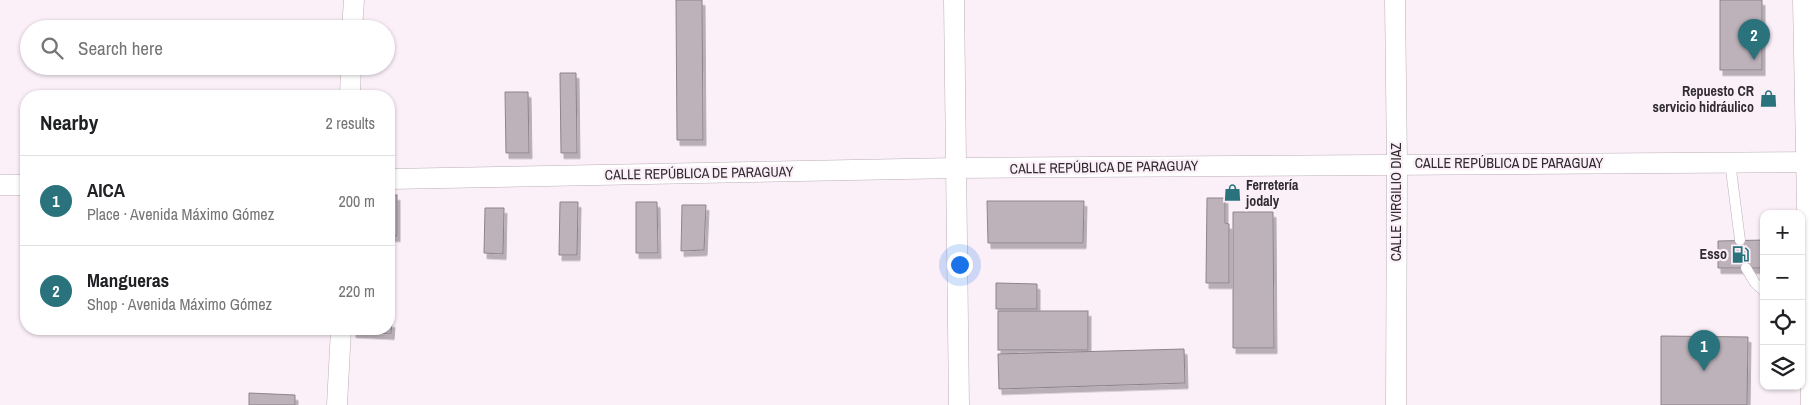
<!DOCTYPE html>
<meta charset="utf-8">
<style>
body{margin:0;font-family:"Archivo Narrow",sans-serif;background:#f6f6f6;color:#202124}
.controls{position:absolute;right:15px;bottom:15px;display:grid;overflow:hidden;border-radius:10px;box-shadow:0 1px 4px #0004}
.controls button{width:45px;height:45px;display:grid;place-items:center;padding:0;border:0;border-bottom:1px solid #e0e0e0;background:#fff;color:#202124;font:25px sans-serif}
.you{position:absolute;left:959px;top:264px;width:18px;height:18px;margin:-12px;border:4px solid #fff;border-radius:50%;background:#1a73e8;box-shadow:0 0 0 8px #1a73e833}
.badge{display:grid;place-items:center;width:32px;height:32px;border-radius:50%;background:#2a737c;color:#fff;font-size:16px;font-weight:700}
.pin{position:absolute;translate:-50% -41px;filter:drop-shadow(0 1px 2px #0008)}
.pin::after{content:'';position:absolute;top:26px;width:18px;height:15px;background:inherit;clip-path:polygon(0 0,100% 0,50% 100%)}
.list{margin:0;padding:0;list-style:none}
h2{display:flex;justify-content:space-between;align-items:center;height:65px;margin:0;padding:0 20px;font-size:21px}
h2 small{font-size:16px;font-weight:400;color:#757577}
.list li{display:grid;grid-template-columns:32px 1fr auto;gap:15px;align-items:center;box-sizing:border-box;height:90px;padding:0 20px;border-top:1px solid #e0e0e0}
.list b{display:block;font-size:19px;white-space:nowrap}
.list p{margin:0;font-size:16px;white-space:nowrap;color:#757577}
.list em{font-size:16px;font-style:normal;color:#757577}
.icon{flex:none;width:28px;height:28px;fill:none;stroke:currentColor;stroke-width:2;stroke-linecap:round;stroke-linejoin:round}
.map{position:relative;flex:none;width:1820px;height:405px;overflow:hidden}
.search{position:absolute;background:#fff;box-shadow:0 1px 4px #0004;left:20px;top:20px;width:375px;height:55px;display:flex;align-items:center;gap:12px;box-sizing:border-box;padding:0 18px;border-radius:28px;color:#757577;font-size:19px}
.panel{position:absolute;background:#fff;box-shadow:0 1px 4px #0004;left:20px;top:90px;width:375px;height:245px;border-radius:20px}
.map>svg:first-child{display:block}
</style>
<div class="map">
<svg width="1820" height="405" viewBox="0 0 1820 405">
<defs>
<filter id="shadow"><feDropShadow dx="3" dy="5.5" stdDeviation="0" flood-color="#0004"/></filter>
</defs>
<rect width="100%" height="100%" fill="#fbeff8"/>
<g fill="#bdb2ba" stroke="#8e838b" filter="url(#shadow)">
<polygon points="676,0 702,0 703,140 677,140"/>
<rect x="1720" y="0" width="42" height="70"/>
<polygon points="560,73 576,73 577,153 561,153"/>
<polygon points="505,92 528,92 529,153 506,153"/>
<rect x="389" y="195" width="8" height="41"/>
<polygon points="1207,198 1225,198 1225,223 1229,224 1229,283 1206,283"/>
<polygon points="987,201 1084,201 1083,243 988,243"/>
<polygon points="560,202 578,202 577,255 559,255"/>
<polygon points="636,202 657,202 658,253 636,253"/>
<polygon points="682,205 706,205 704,250 681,251"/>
<polygon points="485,208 504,208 503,254 484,253"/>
<polygon points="1233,212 1273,212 1274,348 1233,348"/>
<polygon points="1764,240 1764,268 1718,268 1718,241"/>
<polygon points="996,283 1037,284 1037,309 996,309"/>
<rect x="998" y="311" width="90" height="39"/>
<polygon points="389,322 392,322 391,334 353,332 353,329 389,329"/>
<polygon points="1661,336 1748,337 1747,405 1661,405"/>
<polygon points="1184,349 1185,383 999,389 998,354"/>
<polygon points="249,393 295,395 295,405 249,405"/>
</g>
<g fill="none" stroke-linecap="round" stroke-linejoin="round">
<defs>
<g id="service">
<polyline points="1730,162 1740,240"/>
<polyline points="1746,268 1755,283 1764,291"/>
</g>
<g id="minor">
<polyline points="954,0 959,405"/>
<polyline points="1395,0 1397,164 1396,405"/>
<polyline points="352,29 354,0"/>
<polyline points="350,96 351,66"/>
<polyline points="389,179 956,168 1820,162"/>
<polyline points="0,185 26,185"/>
<polyline points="337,405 341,329"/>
</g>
<polyline id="primary" points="1807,0 1815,405"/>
</defs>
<use href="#service" stroke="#bbafb8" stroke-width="11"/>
<use href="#minor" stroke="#bbafb8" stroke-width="21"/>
<use href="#primary" stroke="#bbafb8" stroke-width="29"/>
<use href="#service" stroke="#fff" stroke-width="10"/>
<use href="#minor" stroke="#fff" stroke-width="20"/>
<use href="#primary" stroke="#fff" stroke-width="28"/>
</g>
<defs>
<symbol id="shop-bare" viewBox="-9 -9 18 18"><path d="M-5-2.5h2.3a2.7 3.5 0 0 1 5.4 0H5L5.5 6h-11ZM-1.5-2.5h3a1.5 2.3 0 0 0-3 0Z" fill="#2a737c" stroke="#fbeff8" stroke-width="2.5" paint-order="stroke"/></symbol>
<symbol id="fuel-bare" viewBox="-9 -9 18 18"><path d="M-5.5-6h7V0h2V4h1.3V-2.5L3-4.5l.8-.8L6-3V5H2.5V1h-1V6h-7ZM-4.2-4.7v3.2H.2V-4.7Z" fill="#2a737c" stroke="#fbeff8" stroke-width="2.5" paint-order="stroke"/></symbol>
</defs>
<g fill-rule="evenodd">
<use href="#shop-bare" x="1756" y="86" width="25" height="25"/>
<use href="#shop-bare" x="1220" y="180" width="25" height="25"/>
<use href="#fuel-bare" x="1728" y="242" width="25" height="25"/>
</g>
<g text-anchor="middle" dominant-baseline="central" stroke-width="4.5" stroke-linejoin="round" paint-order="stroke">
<g font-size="14" font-weight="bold" fill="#302c2f" stroke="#fbeff8" text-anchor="end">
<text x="1754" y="91">Repuesto CR<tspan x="1754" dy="16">servicio hidráulico</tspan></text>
<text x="1246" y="185" text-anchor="start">Ferretería<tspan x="1246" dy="16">jodaly</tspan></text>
<text x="1727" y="254">Esso</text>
</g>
<g font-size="14" fill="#302c2f" stroke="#fbeff8">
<text x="1509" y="163">CALLE REPÚBLICA DE PARAGUAY</text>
<text transform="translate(1104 167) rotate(-1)">CALLE REPÚBLICA DE PARAGUAY</text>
<text transform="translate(699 173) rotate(-1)">CALLE REPÚBLICA DE PARAGUAY</text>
<text transform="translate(1396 202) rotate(-90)">CALLE VIRGILIO DIAZ</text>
</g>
</g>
</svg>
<div class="controls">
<button>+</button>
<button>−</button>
<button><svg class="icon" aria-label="locate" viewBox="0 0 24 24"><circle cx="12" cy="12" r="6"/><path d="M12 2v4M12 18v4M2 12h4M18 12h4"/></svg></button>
<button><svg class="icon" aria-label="layers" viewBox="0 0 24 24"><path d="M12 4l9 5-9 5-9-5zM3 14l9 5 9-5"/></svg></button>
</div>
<div class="you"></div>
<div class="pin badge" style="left:1704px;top:371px">1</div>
<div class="pin badge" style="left:1754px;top:60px">2</div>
<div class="search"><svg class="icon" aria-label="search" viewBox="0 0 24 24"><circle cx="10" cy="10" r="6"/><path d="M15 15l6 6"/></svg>Search here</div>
<section class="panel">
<h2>Nearby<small>2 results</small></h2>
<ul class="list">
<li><span class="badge">1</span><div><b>AICA</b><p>Place · Avenida Máximo Gómez</p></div><em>200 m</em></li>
<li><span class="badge">2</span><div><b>Mangueras</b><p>Shop · Avenida Máximo Gómez</p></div><em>220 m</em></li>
</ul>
</section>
</div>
